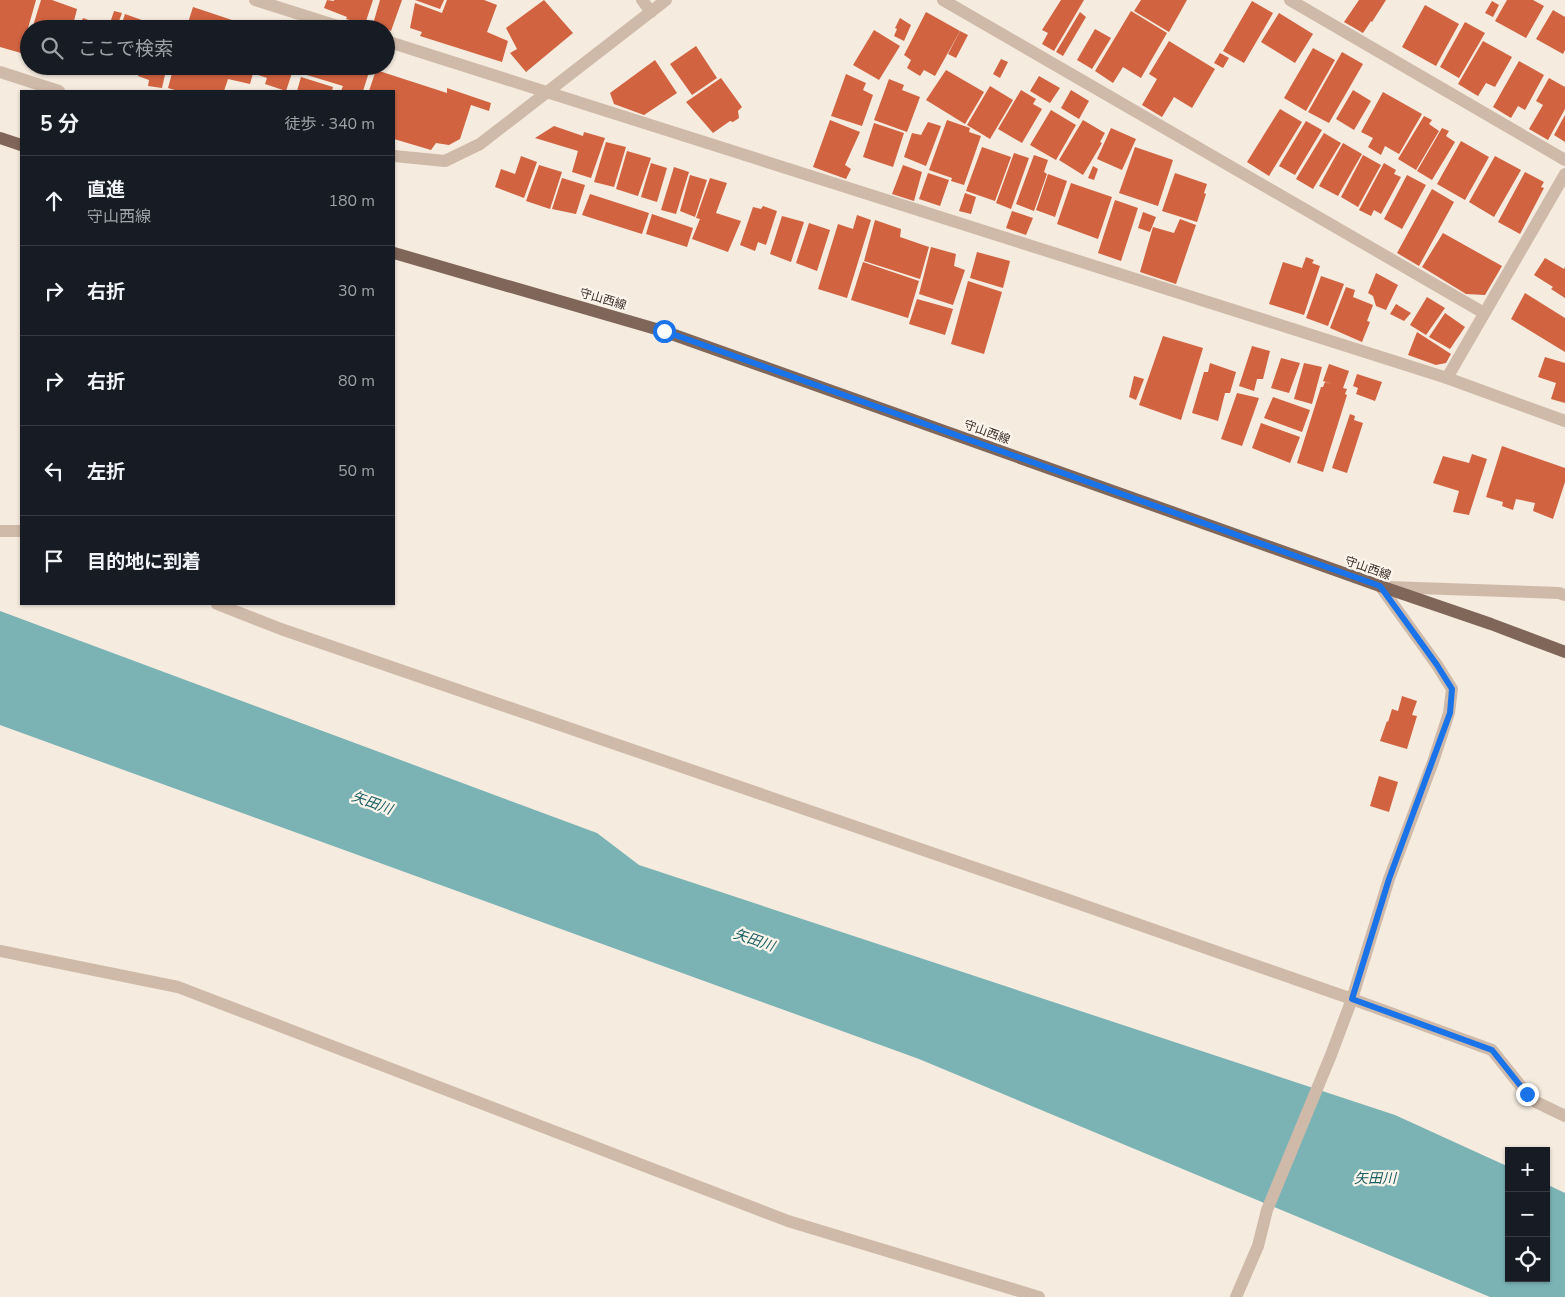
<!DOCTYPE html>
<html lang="ja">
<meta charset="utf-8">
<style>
body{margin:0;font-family:"Nunito Sans","Noto Sans JP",sans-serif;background:#242831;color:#f1f3f6}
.controls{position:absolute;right:15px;bottom:15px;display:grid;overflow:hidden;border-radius:0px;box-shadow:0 1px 4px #0004}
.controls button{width:45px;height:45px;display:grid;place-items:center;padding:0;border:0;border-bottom:1px solid #363941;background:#171b24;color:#f1f3f6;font:25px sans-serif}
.stop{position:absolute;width:15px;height:15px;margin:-11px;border:4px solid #1a73e8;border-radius:50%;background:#fff}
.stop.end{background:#1a73e8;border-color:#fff;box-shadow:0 1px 5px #0008}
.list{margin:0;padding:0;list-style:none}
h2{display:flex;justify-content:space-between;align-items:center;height:65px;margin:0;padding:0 20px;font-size:21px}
h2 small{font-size:16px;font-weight:400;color:#9ea1a6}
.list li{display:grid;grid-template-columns:32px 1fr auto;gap:15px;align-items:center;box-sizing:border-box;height:90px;padding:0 20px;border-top:1px solid #363941}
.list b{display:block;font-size:19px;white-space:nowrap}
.list p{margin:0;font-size:16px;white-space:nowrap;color:#9ea1a6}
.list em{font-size:16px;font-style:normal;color:#9ea1a6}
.icon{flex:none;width:28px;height:28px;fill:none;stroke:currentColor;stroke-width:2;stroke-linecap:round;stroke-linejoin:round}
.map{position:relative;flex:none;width:1565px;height:1297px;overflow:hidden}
.search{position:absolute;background:#171b24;box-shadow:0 1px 4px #0004;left:20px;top:20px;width:375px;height:55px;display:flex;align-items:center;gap:12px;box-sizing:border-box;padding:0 18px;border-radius:28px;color:#9ea1a6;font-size:19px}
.panel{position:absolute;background:#171b24;box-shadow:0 1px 4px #0004;left:20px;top:90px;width:375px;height:515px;border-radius:0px}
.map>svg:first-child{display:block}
</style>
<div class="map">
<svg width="1565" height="1297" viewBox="0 0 1565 1297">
<rect width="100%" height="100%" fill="#f5ebdf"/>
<polygon fill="#7bb3b5" points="0,611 597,833 639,865 1395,1115 1509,1167 1509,1278 1546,1278 1546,1184 1565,1193 1565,1297 1490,1297 919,1059 0,725"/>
<g fill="#d16341">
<polygon points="0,0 36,0 21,53 0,47"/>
<polygon points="41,0 52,0 77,9 72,29 32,29"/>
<polygon points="327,0 334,1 334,0 373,0 365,24 346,19 347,17 324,8"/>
<polygon points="380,0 402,0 391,31 373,24"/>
<polygon points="415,0 444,0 440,9"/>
<polygon points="447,0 484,0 497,5 487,32 508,41 502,62 420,36 422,32 410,28 415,3 442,13"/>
<polygon points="544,0 573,33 526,72 510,53 517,49 506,28"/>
<polygon points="1061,0 1084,0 1054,51 1042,44 1048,33 1042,30"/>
<polygon points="1141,0 1187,0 1169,32 1134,11"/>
<polygon points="1359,0 1386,0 1372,22 1371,21 1363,33 1344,22"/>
<polygon points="1507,0 1533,0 1544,6 1526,38 1495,21"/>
<polygon points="1252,1 1273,13 1244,63 1223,51"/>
<polygon points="1492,1 1499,5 1493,17 1485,13"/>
<polygon points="1425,5 1459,24 1436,66 1402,47"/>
<polygon points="193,7 256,28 256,29 186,29"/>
<polygon points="1553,10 1565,17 1565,50 1563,54 1536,39"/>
<polygon points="114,11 122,13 116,29 108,29"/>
<polygon points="1131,11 1167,33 1141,78 1123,67 1113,83 1095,71"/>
<polygon points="926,12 960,31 935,76 924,70 920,76 907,68 911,60 904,55"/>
<polygon points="1080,12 1086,17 1063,56 1056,52"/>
<polygon points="1279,13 1313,34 1295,63 1261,42"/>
<polygon points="125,14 153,24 165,29 120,29"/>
<polygon points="83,18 104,26 103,29 79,29"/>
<polygon points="900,18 911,25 904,41 894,36 897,29 895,28"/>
<polygon points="1465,22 1485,33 1459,78 1440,67"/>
<polygon points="1095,29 1111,38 1092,69 1077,60"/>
<polygon points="874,30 900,46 879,80 853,65"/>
<polygon points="960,31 968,35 956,58 948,54"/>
<polygon points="1169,41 1215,69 1192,108 1174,97 1162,117 1142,105 1157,79 1149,74"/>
<polygon points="1483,41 1512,57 1495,87 1486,83 1478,96 1458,84"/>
<polygon points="696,46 717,78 692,95 670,64"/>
<polygon points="1313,48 1335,60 1306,111 1284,98"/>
<polygon points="1342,52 1363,64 1329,123 1308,112"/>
<polygon points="1220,53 1229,58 1223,68 1214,63"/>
<polygon points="1001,59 1008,62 1000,78 993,74"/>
<polygon points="655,60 677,93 644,115 614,104 610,93"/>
<polygon points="1519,61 1544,75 1525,110 1518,106 1511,118 1493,107"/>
<polygon points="110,66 137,66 135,73"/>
<polygon points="141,66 167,66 162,88 148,86 149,80 138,76"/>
<polygon points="174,66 255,66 250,84 228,79 224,91 178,91 168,88"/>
<polygon points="260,66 292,73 286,91 265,84 267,78 258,75"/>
<polygon points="299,66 371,66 363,91 341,91 343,86 297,72"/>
<polygon points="376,70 447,93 447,88 491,103 489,111 471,105 460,139 449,145 436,143 431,150 394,139 394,91 369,91"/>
<polygon points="946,70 984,92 965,124 926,100"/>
<polygon points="846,74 866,83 863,90 873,95 862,126 831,116"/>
<polygon points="1039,76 1060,88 1050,103 1030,91"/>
<polygon points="301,77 333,87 332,91 297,91"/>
<polygon points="721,78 742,107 738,111 739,118 733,122 730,121 713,133 686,102"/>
<polygon points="1549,78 1565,87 1565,109 1548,140 1529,129 1543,105 1536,101"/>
<polygon points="889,79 904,85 902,90 920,97 907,132 874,120"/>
<polygon points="990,86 1013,100 990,139 967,125"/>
<polygon points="1021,90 1036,99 1033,104 1042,109 1022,143 998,129"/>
<polygon points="1071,90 1089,101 1079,119 1061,108"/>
<polygon points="1353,90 1371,101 1354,130 1336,119"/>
<polygon points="1383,92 1422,114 1399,154 1385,146 1381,155 1368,147 1373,138 1361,132"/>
<polygon points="1280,109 1302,122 1269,176 1247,162"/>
<polygon points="1051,110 1076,125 1056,160 1030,145"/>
<polygon points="1565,115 1565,142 1554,135"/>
<polygon points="1424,116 1432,120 1429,124 1439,131 1416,170 1398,159"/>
<polygon points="830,120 860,132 845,165 851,169 846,179 813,167"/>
<polygon points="947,120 970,128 969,132 981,136 964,185 951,181 952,178 929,170"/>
<polygon points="1083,120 1105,133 1100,142 1102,143 1083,175 1059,160"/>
<polygon points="1306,121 1322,130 1295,175 1279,166"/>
<polygon points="928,122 941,126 926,166 904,157 912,133 921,135"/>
<polygon points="874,123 904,133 893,167 863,157"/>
<polygon points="554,126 583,136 584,132 605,138 591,178 572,172 578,151 535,138"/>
<polygon points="1111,128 1136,139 1122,170 1097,159"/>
<polygon points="1442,128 1449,131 1446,136 1455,142 1432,180 1417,171"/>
<polygon points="1324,133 1341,143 1313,189 1296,179"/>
<polygon points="1461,141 1489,157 1465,200 1437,184"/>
<polygon points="606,142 626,147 614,187 594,182"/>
<polygon points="1343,143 1362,154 1338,196 1319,186"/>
<polygon points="982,147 1011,157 995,201 966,191"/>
<polygon points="1135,147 1173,160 1158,206 1119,193"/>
<polygon points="627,151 651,158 638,196 616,189"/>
<polygon points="1014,153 1029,158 1011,209 996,203"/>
<polygon points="1034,155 1048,160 1044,172 1047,174 1034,211 1016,204"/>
<polygon points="1363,155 1381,165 1358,207 1341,197"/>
<polygon points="521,156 537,162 524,198 495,187 501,169 515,174"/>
<polygon points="1495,156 1521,170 1494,217 1469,202"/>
<polygon points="651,163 667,168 657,202 641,197"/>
<polygon points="1384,163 1396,170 1394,174 1401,177 1381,214 1374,210 1371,216 1359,210"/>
<polygon points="539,165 562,172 550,209 526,201"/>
<polygon points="903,165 922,172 914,201 892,194"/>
<polygon points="1093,166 1098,169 1094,180 1088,178"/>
<polygon points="674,167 689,172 676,214 661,210"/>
<polygon points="1525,172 1544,182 1541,187 1544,188 1520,234 1498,222"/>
<polygon points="928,173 949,180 940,206 919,199"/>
<polygon points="1175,173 1207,184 1204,193 1206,194 1197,222 1162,211"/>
<polygon points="1048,174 1067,181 1055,217 1036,210"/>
<polygon points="690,175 707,180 695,217 680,211"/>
<polygon points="1407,175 1426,185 1402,229 1384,219"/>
<polygon points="562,178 585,185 576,214 552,209"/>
<polygon points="710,178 727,183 716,213 741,221 728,252 692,239 700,219 696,218"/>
<polygon points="1071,183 1112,197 1098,239 1057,224"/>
<polygon points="1432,189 1454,202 1419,266 1397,253"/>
<polygon points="965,193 976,197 971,214 959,211"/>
<polygon points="590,194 649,213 642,234 582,215"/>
<polygon points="1115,200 1138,208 1121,261 1098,253"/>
<polygon points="763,206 777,211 766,245 758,242 755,251 740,245 753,207 761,209"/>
<polygon points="1012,211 1033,218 1026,235 1006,228"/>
<polygon points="1143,212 1156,217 1150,232 1138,228"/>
<polygon points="652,214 693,228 687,247 646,234"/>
<polygon points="857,215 871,220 847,298 818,289 838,224 853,229"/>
<polygon points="782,216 804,222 791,262 770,254"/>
<polygon points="1180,219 1196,225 1176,284 1140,272 1153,227 1174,233"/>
<polygon points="875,220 901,229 900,237 929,247 920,279 864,261"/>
<polygon points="809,223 830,230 817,271 796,263"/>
<polygon points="1443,233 1502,266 1485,295 1466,294 1422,267"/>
<polygon points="931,247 956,254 954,266 965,270 953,305 919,294"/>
<polygon points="977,252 1010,261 1003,288 970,278"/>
<polygon points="1306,257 1314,260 1312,263 1320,266 1304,315 1269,304 1283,262 1302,268"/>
<polygon points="1545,258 1564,269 1565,267 1565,298 1551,289 1553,287 1534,275"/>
<polygon points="863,262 919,281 908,318 851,300"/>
<polygon points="1376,273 1398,285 1386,310 1376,306 1373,296 1368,293"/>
<polygon points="1321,276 1344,284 1328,326 1306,318"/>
<polygon points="968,281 1002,292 984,354 951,344"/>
<polygon points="1346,287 1355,290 1353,297 1373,305 1367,321 1370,322 1362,342 1330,328"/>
<polygon points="1525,293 1565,318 1565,352 1511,319"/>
<polygon points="1427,297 1445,308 1426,335 1410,325"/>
<polygon points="917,299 953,309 945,335 909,324"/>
<polygon points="1396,304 1411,313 1404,321 1390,314"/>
<polygon points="1445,313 1465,327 1450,349 1429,337"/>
<polygon points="1417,332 1451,354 1446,363 1436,365 1408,355"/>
<polygon points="1163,336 1203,348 1181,420 1139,405"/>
<polygon points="1252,346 1270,351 1263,379 1257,379 1254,391 1239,386"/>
<polygon points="1545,357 1565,363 1565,403 1551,399 1556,383 1538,377"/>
<polygon points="1281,358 1300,363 1289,393 1271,388"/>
<polygon points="1210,363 1236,372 1230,393 1225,393 1218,421 1192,413 1204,372 1208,372"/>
<polygon points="1304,363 1322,367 1312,404 1294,399"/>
<polygon points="1329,364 1349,371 1343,388 1347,389 1345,394 1347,395 1323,472 1297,463 1321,387 1323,387 1325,382 1333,384 1323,381"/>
<polygon points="1357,374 1382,382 1375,401 1356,394 1358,388 1353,386"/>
<polygon points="1134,376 1144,379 1136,400 1129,397"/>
<polygon points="1237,393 1259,398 1242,446 1221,439"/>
<polygon points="1273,397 1310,410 1302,432 1264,418"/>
<polygon points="1350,414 1355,416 1354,420 1363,423 1347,473 1332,468"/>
<polygon points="1261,423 1300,437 1290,463 1252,448"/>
<polygon points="1502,446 1565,468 1565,482 1553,519 1533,511 1535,503 1516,499 1513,510 1502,506 1503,502 1486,497"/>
<polygon points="1472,454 1487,459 1469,515 1453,512 1459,491 1433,483 1443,456 1469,463"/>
<polygon points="1402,696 1417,701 1412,715 1417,716 1407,749 1380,741 1387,721 1388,722 1392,709 1398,711"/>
<polygon points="1379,776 1398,782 1389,812 1370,806"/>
</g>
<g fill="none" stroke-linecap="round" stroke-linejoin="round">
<g stroke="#cfbaa9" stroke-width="12">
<polyline points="255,0 347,29"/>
<polyline points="642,0 651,12"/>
<polyline points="943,0 1484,313"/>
<polyline points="1290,0 1565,160"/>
<polyline points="386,41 1447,378 1565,421"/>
<polyline points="0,72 59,91"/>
<polyline points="394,156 445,161 480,144 666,0"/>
<polyline points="1447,378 1565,174"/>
<polyline points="0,531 21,531"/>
<polyline points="1388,587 1559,593 1565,595"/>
<polyline points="217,604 281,629 1057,896 1352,999 1492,1050 1527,1094 1536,1102 1565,1116"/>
<polyline points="0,951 178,987 788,1221 1039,1297"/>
<polyline points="1236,1297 1258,1246 1267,1210 1331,1055 1352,999 1389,879 1433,762 1449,713 1452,689 1437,665 1380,586"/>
</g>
<g stroke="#7f6659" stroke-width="12">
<polyline points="0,138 21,145"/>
<polyline points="394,253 663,331 1380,586 1491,624 1565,652"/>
</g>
</g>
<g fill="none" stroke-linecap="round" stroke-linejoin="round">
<polyline stroke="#1a73e8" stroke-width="6" points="664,331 1380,586 1437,665 1452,689 1450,713 1389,879 1352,999 1492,1050 1527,1094"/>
</g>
<g text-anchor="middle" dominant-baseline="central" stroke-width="4.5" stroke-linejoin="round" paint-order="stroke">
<g font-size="12" fill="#3c2f2a" stroke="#fcf5ec">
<text transform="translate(603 299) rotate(16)">守山西線</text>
<text transform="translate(987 432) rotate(20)">守山西線</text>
<text transform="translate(1368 568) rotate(19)">守山西線</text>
</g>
<g font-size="14" font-style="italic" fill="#1a5e62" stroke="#fcf5ec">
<text transform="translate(372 803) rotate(20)">矢田川</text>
<text transform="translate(754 940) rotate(19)">矢田川</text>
<text x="1375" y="1178">矢田川</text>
</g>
</g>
</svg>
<div class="controls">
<button>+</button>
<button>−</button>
<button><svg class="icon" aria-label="locate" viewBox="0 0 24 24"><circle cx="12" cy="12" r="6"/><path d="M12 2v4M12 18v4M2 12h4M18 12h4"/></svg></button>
</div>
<div class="stop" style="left:664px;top:331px"></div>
<div class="stop end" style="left:1527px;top:1094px"></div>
<div class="search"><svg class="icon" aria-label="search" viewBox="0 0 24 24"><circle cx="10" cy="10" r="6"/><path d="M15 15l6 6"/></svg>ここで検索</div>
<section class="panel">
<h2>5 分<small>徒歩 · 340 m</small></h2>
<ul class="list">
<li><svg class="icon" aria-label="ahead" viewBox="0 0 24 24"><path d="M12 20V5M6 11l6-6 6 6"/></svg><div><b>直進</b><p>守山西線</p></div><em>180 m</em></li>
<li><svg class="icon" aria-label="right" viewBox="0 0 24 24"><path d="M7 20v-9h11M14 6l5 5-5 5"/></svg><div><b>右折</b></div><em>30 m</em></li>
<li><svg class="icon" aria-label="right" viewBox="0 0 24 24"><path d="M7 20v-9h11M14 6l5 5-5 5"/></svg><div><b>右折</b></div><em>80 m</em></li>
<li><svg class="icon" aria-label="left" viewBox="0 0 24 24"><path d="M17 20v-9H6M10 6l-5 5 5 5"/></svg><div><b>左折</b></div><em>50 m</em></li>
<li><svg class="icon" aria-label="arrive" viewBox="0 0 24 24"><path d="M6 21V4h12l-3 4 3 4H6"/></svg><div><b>目的地に到着</b></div></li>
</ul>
</section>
</div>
